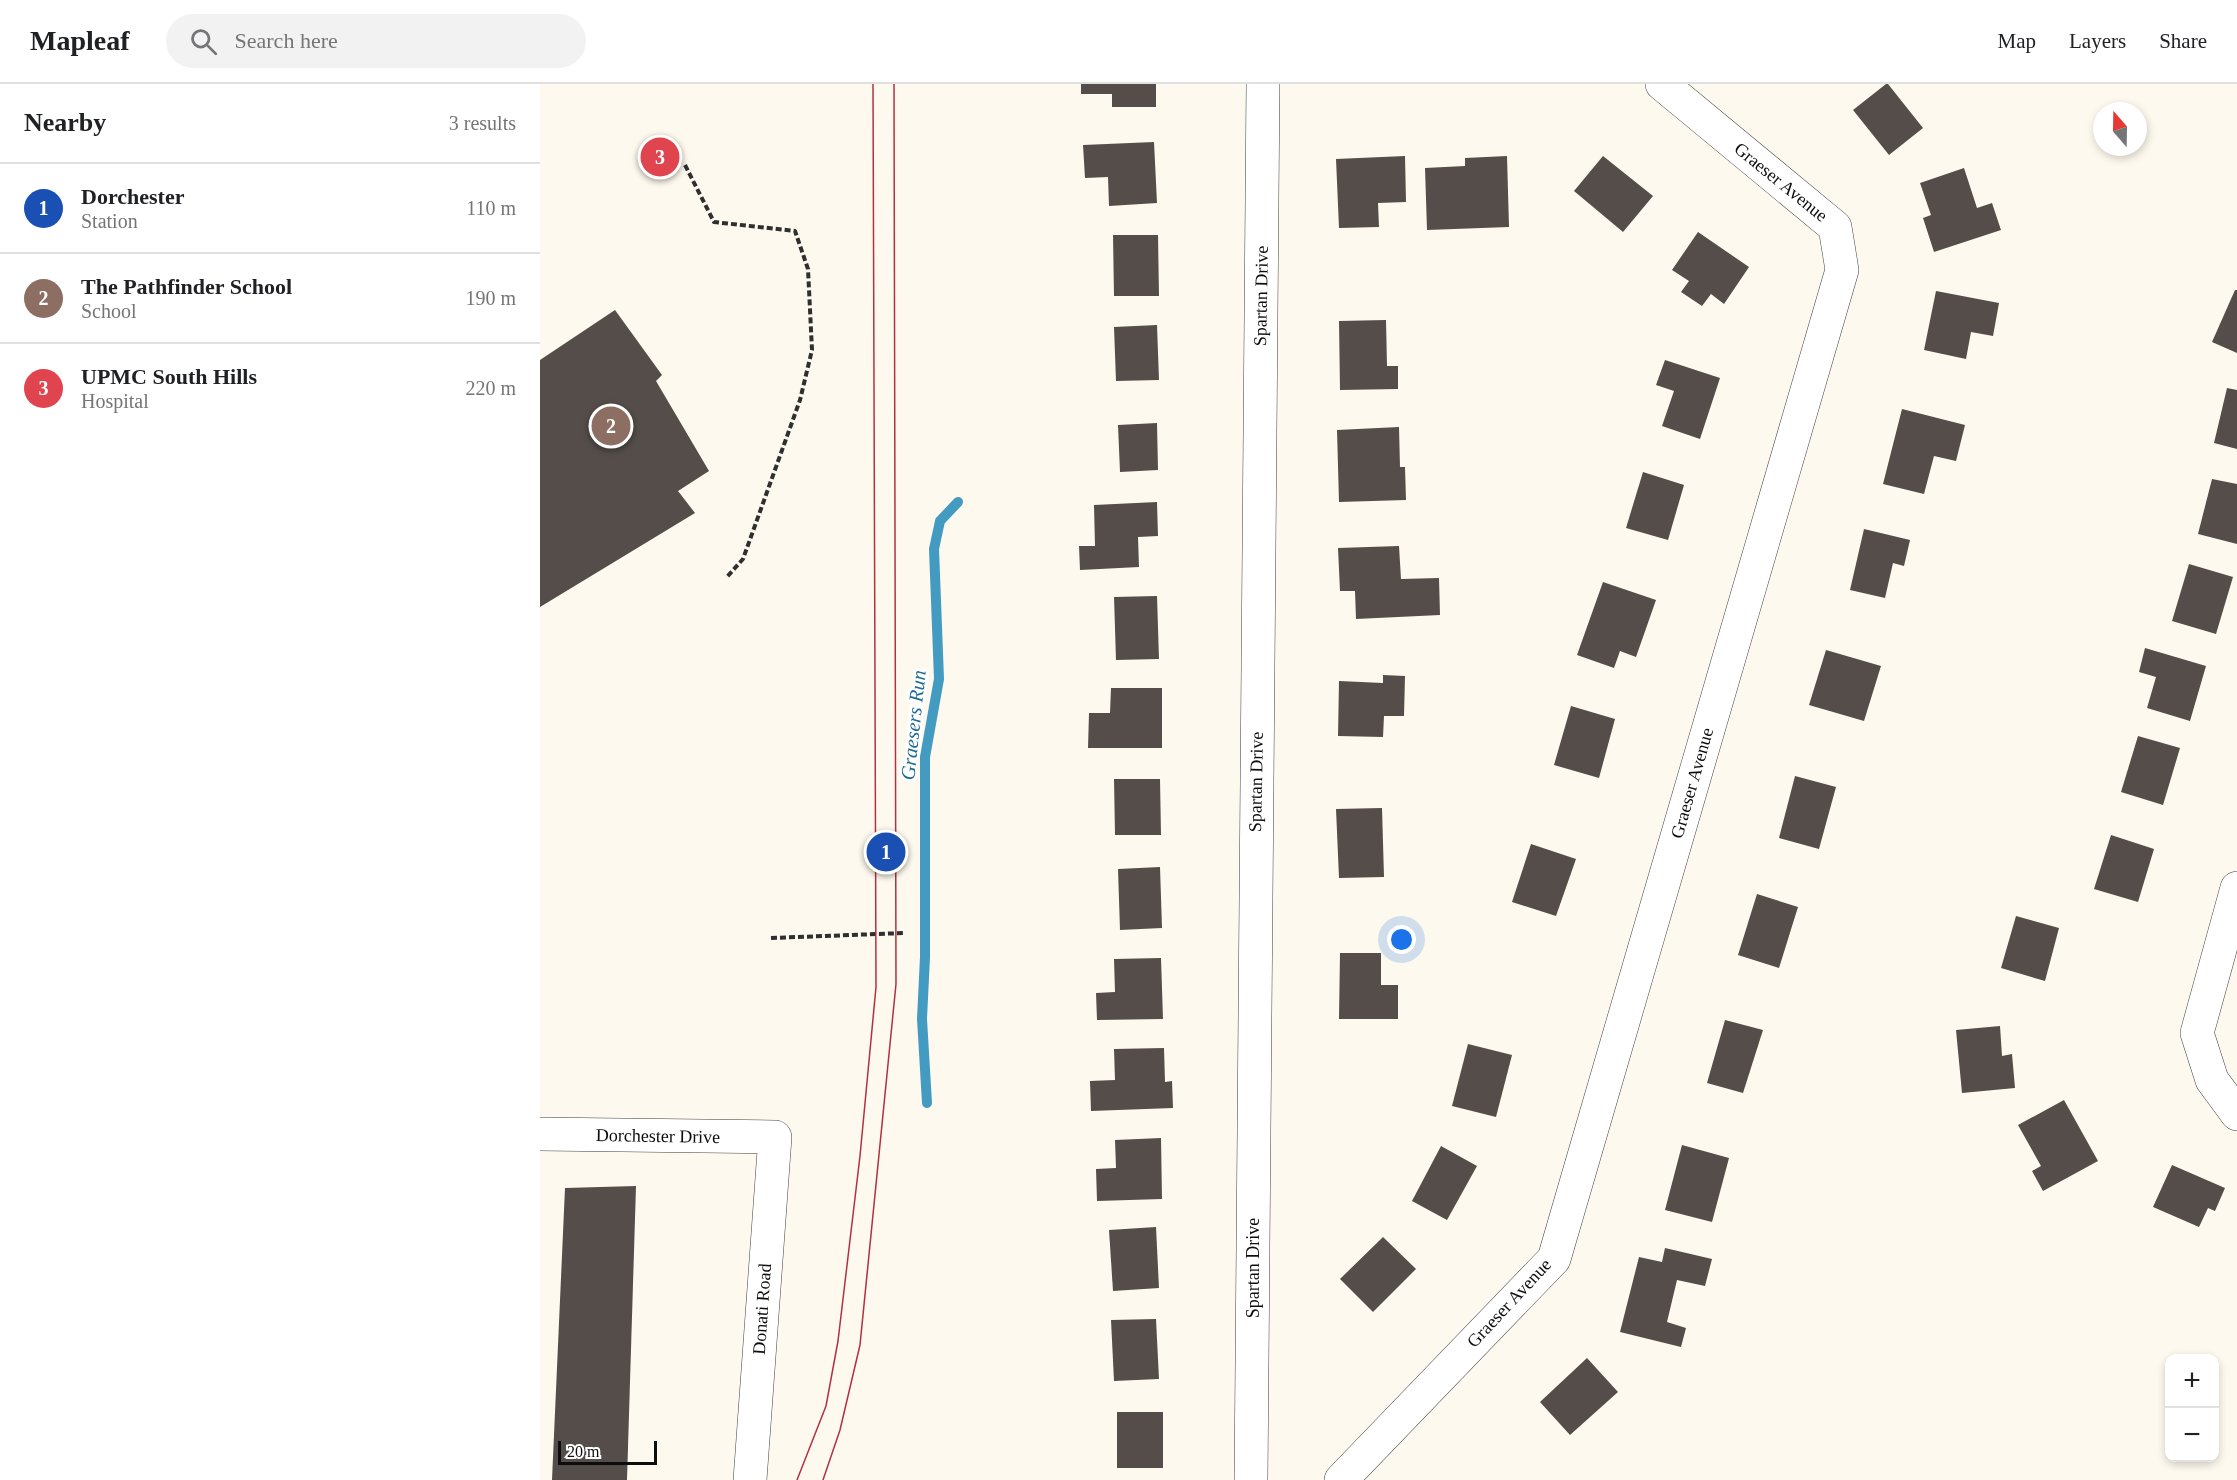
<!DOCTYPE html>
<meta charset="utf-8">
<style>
body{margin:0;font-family:Georgia,serif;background:#f2f2f2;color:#202124}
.controls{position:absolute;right:18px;bottom:18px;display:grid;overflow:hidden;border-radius:12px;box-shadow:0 3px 9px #0003}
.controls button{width:54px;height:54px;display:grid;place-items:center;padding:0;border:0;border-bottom:2px solid #e0e0e0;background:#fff;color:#202124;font:30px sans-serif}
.compass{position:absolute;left:1553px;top:18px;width:54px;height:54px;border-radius:50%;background:#fff;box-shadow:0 3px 9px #0003;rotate:340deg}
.scale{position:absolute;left:18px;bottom:15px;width:99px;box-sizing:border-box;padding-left:6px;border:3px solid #0d0d0d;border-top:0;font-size:16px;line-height:21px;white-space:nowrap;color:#0d0d0d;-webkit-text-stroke:4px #fff;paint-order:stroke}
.you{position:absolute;left:862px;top:856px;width:21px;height:21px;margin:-15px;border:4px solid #fff;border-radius:50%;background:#1a73e8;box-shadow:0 0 0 9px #1a73e833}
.badge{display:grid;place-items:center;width:39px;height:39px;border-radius:50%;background:#b13142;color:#fff;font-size:20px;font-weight:700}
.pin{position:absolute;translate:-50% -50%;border:3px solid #fff;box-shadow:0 2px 6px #0006}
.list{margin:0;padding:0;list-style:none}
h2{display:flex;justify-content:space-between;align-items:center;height:78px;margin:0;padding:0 24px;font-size:26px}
h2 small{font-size:20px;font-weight:400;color:#757577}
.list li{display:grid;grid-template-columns:39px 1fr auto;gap:18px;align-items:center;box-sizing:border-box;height:90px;padding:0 24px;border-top:2px solid #e0e0e0}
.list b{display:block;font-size:22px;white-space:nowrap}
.list p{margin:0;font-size:20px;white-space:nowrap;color:#757577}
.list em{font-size:20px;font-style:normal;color:#757577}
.icon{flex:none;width:33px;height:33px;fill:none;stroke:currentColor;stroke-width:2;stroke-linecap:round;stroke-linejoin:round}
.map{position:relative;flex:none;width:1697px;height:1396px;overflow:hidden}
header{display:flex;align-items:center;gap:36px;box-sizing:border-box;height:84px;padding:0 30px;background:#fff;border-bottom:2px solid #e0e0e0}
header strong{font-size:28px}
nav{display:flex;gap:33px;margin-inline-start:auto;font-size:21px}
.search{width:420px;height:54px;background:#f2f2f2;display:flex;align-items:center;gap:15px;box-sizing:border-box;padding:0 21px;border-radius:33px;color:#757577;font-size:22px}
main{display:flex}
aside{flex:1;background:#fff}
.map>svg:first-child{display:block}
</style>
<header>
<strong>Mapleaf</strong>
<div class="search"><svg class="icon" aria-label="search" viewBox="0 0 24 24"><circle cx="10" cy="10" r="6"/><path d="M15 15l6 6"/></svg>Search here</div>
<nav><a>Map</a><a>Layers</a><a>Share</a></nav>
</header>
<main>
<aside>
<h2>Nearby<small>3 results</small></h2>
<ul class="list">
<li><span class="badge" style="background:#1a4fb4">1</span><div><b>Dorchester</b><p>Station</p></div><em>110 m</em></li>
<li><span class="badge" style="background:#8d6e63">2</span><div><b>The Pathfinder School</b><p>School</p></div><em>190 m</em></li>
<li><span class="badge" style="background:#e0444e">3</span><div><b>UPMC South Hills</b><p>Hospital</p></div><em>220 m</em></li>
</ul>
</aside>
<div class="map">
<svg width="1697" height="1396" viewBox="0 0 1697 1396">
<rect width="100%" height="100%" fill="#fef9ee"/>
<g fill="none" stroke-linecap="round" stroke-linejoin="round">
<polyline stroke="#449bc1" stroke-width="10" points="387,1019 382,935 385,873 385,673 399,595 394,465 400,437 418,418"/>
</g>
<g fill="#544d4a">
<polygon points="541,0 616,0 616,23 572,23 572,10 541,10"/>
<polygon points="1346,0 1348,0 1383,44 1349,71 1313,26"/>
<polygon points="614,58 617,119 569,122 568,93 545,94 543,61"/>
<polygon points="865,72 866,118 838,119 839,143 799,144 796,75"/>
<polygon points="967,72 969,143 887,146 885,84 925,82 925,74"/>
<polygon points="1063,72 1113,112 1083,148 1034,107"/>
<polygon points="1424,84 1437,124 1452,119 1461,146 1394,168 1383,134 1391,131 1380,99"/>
<polygon points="1158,148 1209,183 1184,220 1171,210 1162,222 1141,208 1149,197 1132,186"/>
<polygon points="573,151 618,151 619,212 574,212"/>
<polygon points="1695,206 1697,206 1697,269 1672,258"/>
<polygon points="1396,207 1459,219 1453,252 1431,248 1426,275 1384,266"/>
<polygon points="75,226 122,291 116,297 169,387 138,407 155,429 0,523 0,276"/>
<polygon points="846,236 847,282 858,282 858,305 800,306 799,237"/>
<polygon points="617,241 619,296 576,297 574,243"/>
<polygon points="1125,276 1180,294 1160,355 1122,342 1134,307 1116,301"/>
<polygon points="1687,304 1697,306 1697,365 1674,359"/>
<polygon points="1362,325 1425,341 1416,377 1394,372 1384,410 1343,400"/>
<polygon points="617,339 618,386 580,388 578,341"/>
<polygon points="859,343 860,383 865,383 866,416 799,418 797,346"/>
<polygon points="1103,388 1144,401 1128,456 1086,444"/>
<polygon points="1672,395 1697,400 1697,460 1658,450"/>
<polygon points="617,418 618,452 598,453 599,483 540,486 539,462 555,462 554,421"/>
<polygon points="1324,445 1370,456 1364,482 1353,479 1345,514 1310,506"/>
<polygon points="859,462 861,495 899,494 900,531 816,535 815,507 800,507 798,464"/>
<polygon points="1649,480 1693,493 1676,550 1632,537"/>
<polygon points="1063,498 1116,516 1096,573 1080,567 1074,584 1037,571"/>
<polygon points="617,512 619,575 576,576 574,513"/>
<polygon points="1605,564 1666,582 1650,637 1607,624 1616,593 1599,588"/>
<polygon points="1286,566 1341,582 1324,637 1269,621"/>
<polygon points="843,591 865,592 864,632 844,632 843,653 798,652 799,597 843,599"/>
<polygon points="571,604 622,604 622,664 548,664 549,629 570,629"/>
<polygon points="1031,622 1075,635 1059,694 1014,681"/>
<polygon points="1598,652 1640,664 1623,721 1581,708"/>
<polygon points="1255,692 1296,703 1279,765 1239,754"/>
<polygon points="574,695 620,695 621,751 575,751"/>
<polygon points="842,724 844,793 799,794 796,725"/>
<polygon points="1571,751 1614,765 1598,818 1554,805"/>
<polygon points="991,760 1036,775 1016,832 972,818"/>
<polygon points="620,783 622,844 580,846 578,785"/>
<polygon points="1217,810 1258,823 1239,884 1198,871"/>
<polygon points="1476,832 1519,844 1505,897 1461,884"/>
<polygon points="800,869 841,869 841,901 858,901 858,935 799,935"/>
<polygon points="621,874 623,935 557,936 556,909 575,908 574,875"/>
<polygon points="1185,936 1223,946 1203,1009 1167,999"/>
<polygon points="1460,942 1462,972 1472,970 1475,1004 1422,1009 1416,946"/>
<polygon points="928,960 972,971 956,1033 912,1022"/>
<polygon points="624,964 625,998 632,997 633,1024 551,1027 550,997 575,996 574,965"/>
<polygon points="1524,1016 1558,1077 1503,1107 1492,1087 1501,1082 1478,1041"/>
<polygon points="621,1054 622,1115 557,1117 556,1085 576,1084 575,1056"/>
<polygon points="1142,1061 1189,1074 1172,1138 1125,1126"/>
<polygon points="901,1062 937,1082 907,1136 872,1117"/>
<polygon points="1632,1081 1685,1104 1675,1127 1668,1124 1659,1143 1613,1123"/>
<polygon points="96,1102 87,1396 12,1396 25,1104"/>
<polygon points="616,1143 619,1204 573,1207 569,1146"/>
<polygon points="843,1153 876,1185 833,1228 800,1195"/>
<polygon points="1125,1164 1172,1175 1165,1202 1137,1196 1127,1238 1146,1244 1141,1263 1080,1248 1099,1173 1122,1178"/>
<polygon points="616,1235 619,1295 574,1297 571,1236"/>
<polygon points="1047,1274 1078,1308 1030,1351 1000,1318"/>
<rect x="577" y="1328" width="46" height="56"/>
</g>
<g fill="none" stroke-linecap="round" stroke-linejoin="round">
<defs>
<g id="minor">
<polyline points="1697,804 1657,949 1672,996 1697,1030"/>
<polyline points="0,1050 235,1053 210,1396"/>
<polyline points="711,1396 723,0"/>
<polyline points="801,1396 1014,1175 1302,186 1295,143 1122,0"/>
</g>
</defs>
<use href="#minor" stroke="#404040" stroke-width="34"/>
<g stroke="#2f2f2f" stroke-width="4" stroke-dasharray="6 3" stroke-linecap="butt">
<polyline points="145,81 174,138 255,147 268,185 272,266 260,316 203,475 187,493"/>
<polyline points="231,854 364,849"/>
</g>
<use href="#minor" stroke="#fff" stroke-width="33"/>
<g stroke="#b13142" stroke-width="1.5">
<polyline points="257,1396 286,1322 298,1257 320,1072 336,903 333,0"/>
<polyline points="283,1396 300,1346 320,1261 356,900 354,0"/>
</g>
</g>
<g text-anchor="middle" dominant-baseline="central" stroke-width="6" stroke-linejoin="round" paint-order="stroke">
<g font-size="18" fill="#0d0d0d" stroke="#fff">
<text transform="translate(1241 98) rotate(39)">Graeser Avenue</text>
<text transform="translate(721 212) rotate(-89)">Spartan Drive</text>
<text transform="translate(716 698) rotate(-89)">Spartan Drive</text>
<text transform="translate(1152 699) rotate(-74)">Graeser Avenue</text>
<text transform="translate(118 1052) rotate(1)">Dorchester Drive</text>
<text transform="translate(713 1184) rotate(-90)">Spartan Drive</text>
<text transform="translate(969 1219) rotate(-47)">Graeser Avenue</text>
<text transform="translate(222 1225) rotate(-86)">Donati Road</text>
</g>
<g font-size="20" font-style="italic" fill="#216c93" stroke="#fff">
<text transform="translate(373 641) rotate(-84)">Graesers Run</text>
</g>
</g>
</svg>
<div class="controls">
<button>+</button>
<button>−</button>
</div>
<svg class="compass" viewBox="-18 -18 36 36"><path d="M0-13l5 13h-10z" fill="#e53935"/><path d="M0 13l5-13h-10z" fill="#757577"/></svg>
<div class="scale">20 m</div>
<div class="you"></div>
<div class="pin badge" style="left:346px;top:768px;background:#1a4fb4">1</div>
<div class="pin badge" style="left:71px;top:342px;background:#8d6e63">2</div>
<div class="pin badge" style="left:120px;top:73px;background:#e0444e">3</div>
</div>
</main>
